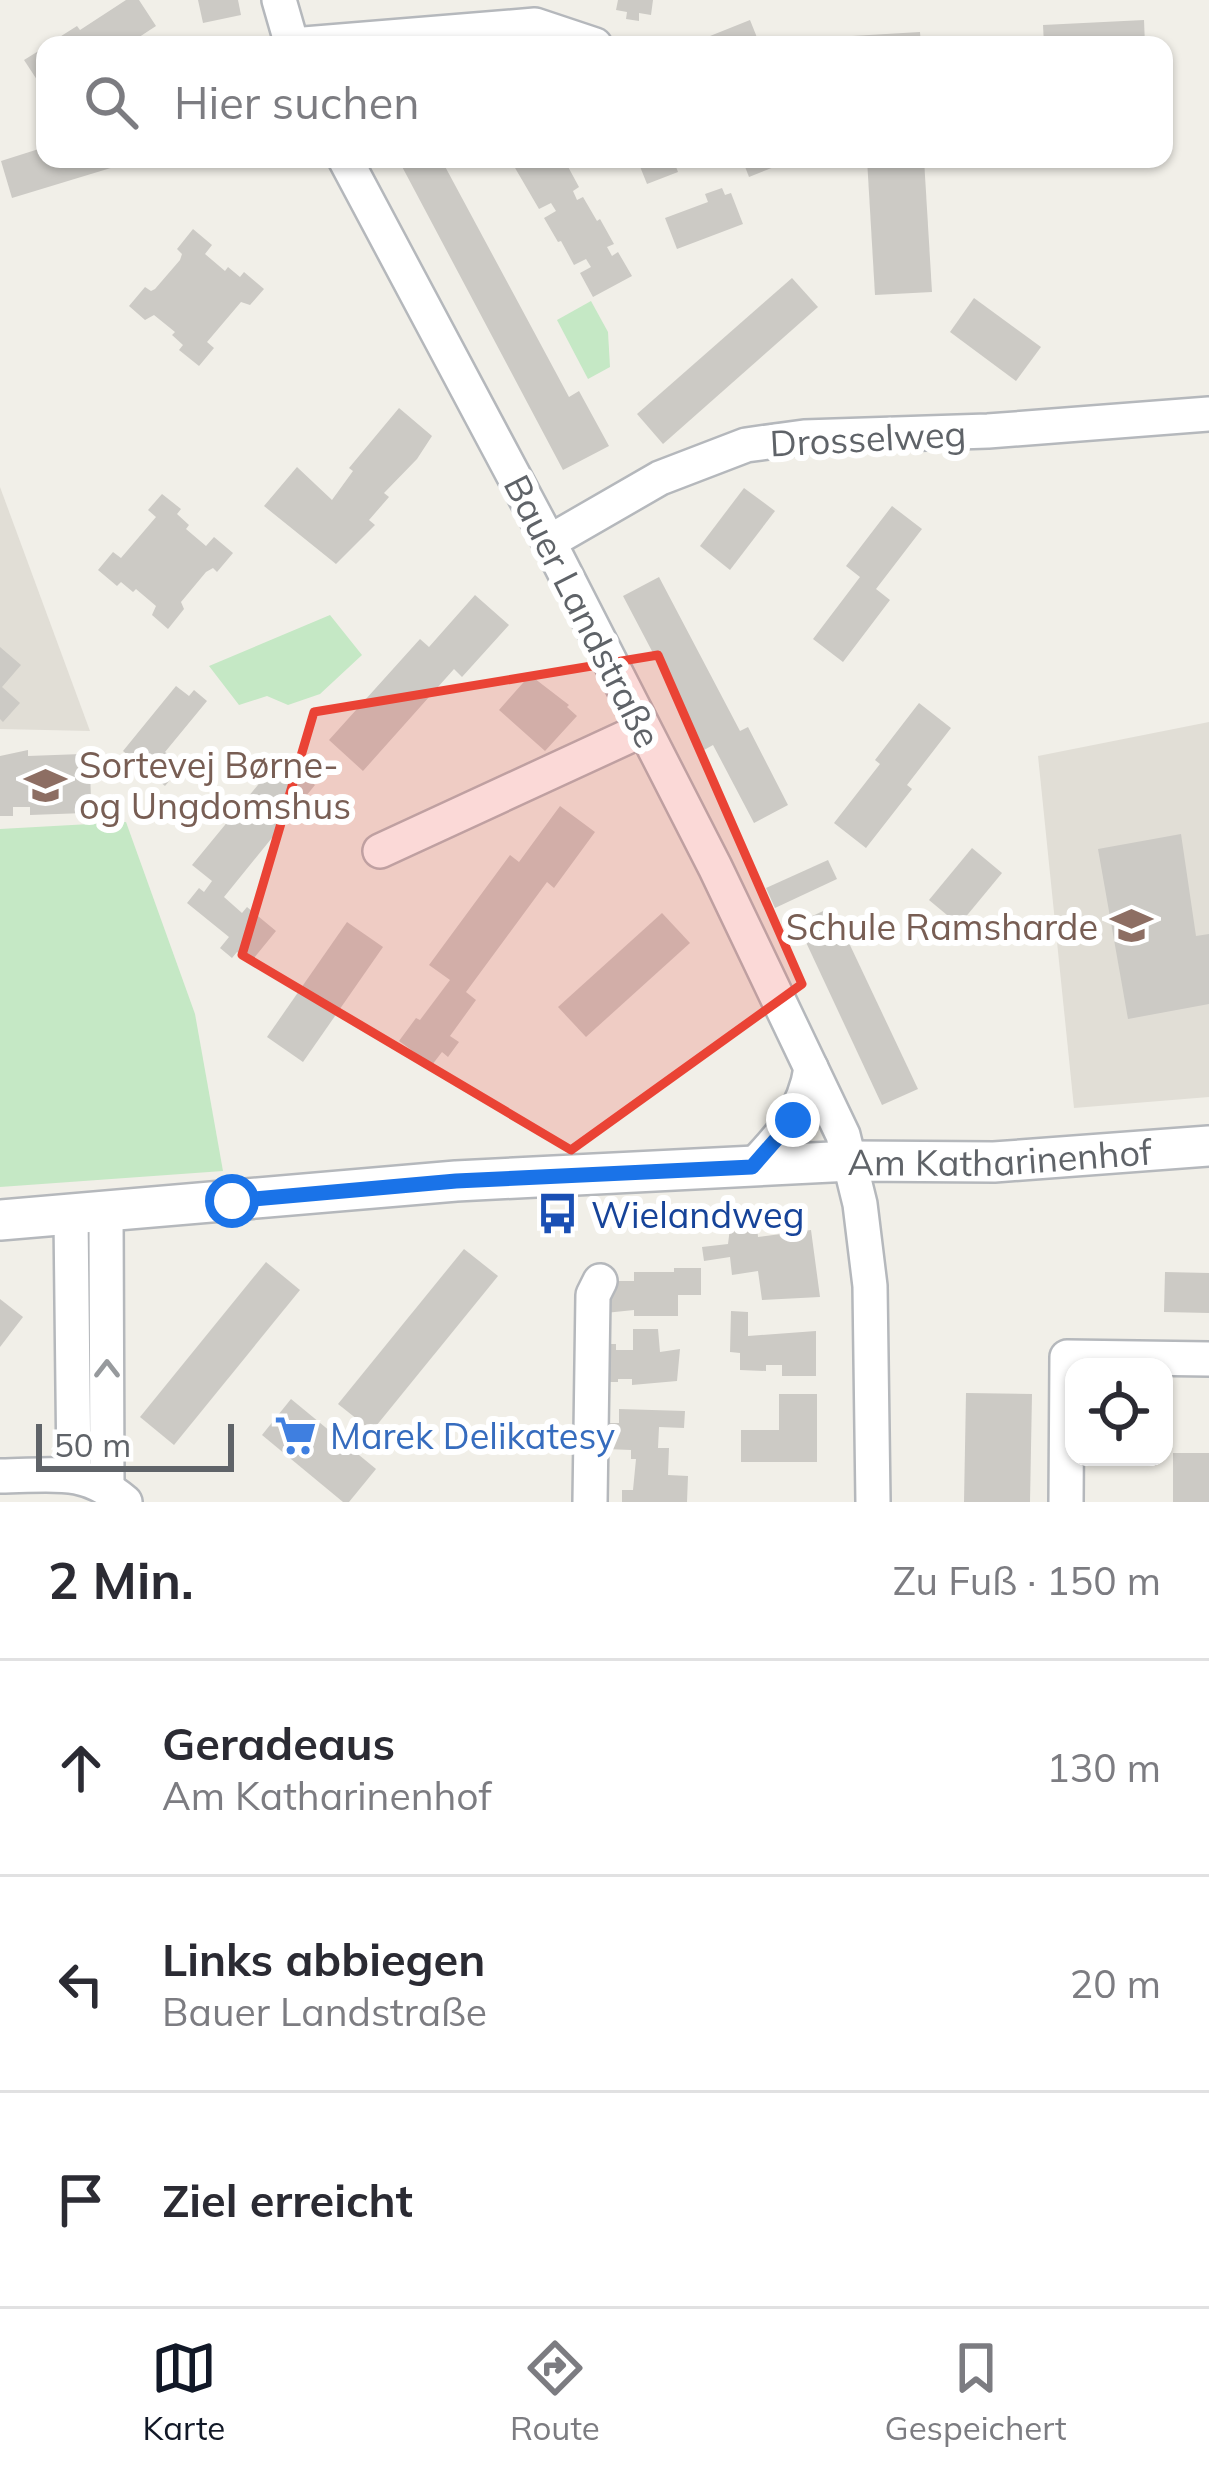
<!DOCTYPE html>
<html lang="de">
<meta charset="utf-8">
<style>
body{margin:0;font-family:Mulish,sans-serif;background:#f7f7f7;color:#2b2b33}
.controls{position:absolute;right:36px;bottom:36px;display:grid;overflow:hidden;border-radius:24px;box-shadow:0 3px 9px #0004}
.controls button{width:108px;height:108px;display:grid;place-items:center;padding:0;border:0;border-bottom:3px solid #e1e1e2;background:#fff;color:#2b2b33;font:60px sans-serif}
.scale{position:absolute;left:36px;bottom:30px;width:198px;box-sizing:border-box;padding-left:12px;border:6px solid #5f6368;border-top:0;font-size:33px;line-height:42px;white-space:nowrap;color:#5f6368;-webkit-text-stroke:9px #fff;paint-order:stroke}
.stop{position:absolute;width:36px;height:36px;margin:-27px;border:9px solid #1a73e8;border-radius:50%;background:#fff}
.stop.end{background:#1a73e8;border-color:#fff;box-shadow:0 3px 12px #0008}
.list{margin:0;padding:0;list-style:none}
h2{display:flex;justify-content:space-between;align-items:center;height:156px;margin:0;padding:0 48px;font-size:51px}
h2 small{font-size:39px;font-weight:400;color:#7c7c81}
.list li{display:grid;grid-template-columns:78px 1fr auto;gap:36px;align-items:center;box-sizing:border-box;height:216px;padding:0 48px;border-top:3px solid #e1e1e2}
.list b{display:block;font-size:45px;white-space:nowrap}
.list p{margin:0;font-size:39px;white-space:nowrap;color:#7c7c81}
.list em{font-size:39px;font-style:normal;color:#7c7c81}
.icon{flex:none;width:66px;height:66px;fill:none;stroke:currentColor;stroke-width:2;stroke-linecap:round;stroke-linejoin:round}
.map{position:relative;flex:none;width:1209px;height:1502px;overflow:hidden}
.search{position:absolute;background:#fff;box-shadow:0 3px 9px #0004;left:36px;right:36px;top:36px;height:132px;display:flex;align-items:center;gap:30px;box-sizing:border-box;padding:0 42px;border-radius:24px;color:#7c7c81;font-size:45px}
.sheet{height:804px;background:#fff}
nav{display:flex;justify-content:space-around;align-items:center;box-sizing:border-box;height:168px;border-top:3px solid #e1e1e2;background:#fff;font-size:33px;color:#7c7c81}
nav a{display:grid;justify-items:center;gap:6px}
nav .on{color:#111827}
.map>svg:first-child{display:block}
</style>
<div class="map">
<svg width="1209" height="1502" viewBox="0 0 1209 1502">
<rect width="100%" height="100%" fill="#f1efe8"/>
<g fill="#e1ded6">
<polygon points="0,487 90,731 0,729"/>
<polygon points="1209,722 1209,1097 1074,1108 1038,756"/>
</g>
<g fill="#c5e8c5">
<polygon points="591,301 608,332 610,367 588,379 557,320"/>
<polygon points="330,615 362,655 320,694 288,705 267,696 239,705 209,666"/>
<polygon points="126,822 195,1014 223,1171 0,1187 0,829"/>
</g>
<g fill="#cccac5">
<polygon points="126,0 139,0 156,26 127,45 47,45 77,26 80,30"/>
<polygon points="198,0 238,0 241,15 203,23"/>
<polygon points="618,0 653,0 651,15 639,13 639,21 626,19 627,12 616,10"/>
<polygon points="750,20 760,45 696,45 695,42"/>
<polygon points="1144,20 1145,45 1044,45 1043,25"/>
<polygon points="920,32 921,45 852,45 852,36"/>
<polygon points="45,47 45,92 24,60"/>
<polygon points="45,147 45,159 137,160 12,198 1,161"/>
<polygon points="398,159 441,159 569,397 579,391 609,446 563,470"/>
<polygon points="515,159 560,159 563,165 566,163 579,187 573,191 577,200 583,197 597,221 600,219 614,244 607,247 612,256 618,252 632,276 593,297 580,273 591,267 586,259 574,265 561,241 558,242 544,218 556,211 551,203 539,209 511,161"/>
<polygon points="637,159 673,159 678,172 647,184"/>
<polygon points="742,159 776,159 779,165 749,177"/>
<polygon points="867,159 924,159 932,292 875,295"/>
<polygon points="722,188 725,195 731,193 743,224 677,249 665,218 708,202 705,194"/>
<polygon points="193,229 212,245 205,254 225,271 228,267 240,277 244,272 264,289 250,305 241,302 207,342 214,348 199,366 179,350 183,345 172,335 175,332 154,315 145,320 129,306 145,287 151,291 155,289 180,260 182,254 177,249"/>
<polygon points="792,278 818,307 663,444 637,414"/>
<polygon points="974,298 1041,347 1016,381 950,332"/>
<polygon points="399,408 432,436 417,459 384,493 389,497 369,520 375,525 336,564 264,506 297,467 332,500 353,471 349,468"/>
<polygon points="744,488 775,511 730,570 700,546"/>
<polygon points="162,494 181,509 177,514 189,525 186,529 206,546 214,537 233,553 217,572 213,568 206,572 181,602 184,609 168,629 152,615 156,606 136,589 133,592 121,582 117,586 98,570 113,552 121,558 156,517 148,510"/>
<polygon points="892,506 922,529 876,589 890,600 843,662 813,639 860,577 846,566"/>
<polygon points="659,577 740,731 748,727 788,805 754,823 713,745 704,750 623,596"/>
<polygon points="475,595 509,625 462,677 454,669 363,771 329,740 420,639 429,647"/>
<polygon points="0,647 21,665 2,687 20,703 3,722 0,719"/>
<polygon points="530,675 569,705 567,707 577,716 545,751 499,710"/>
<polygon points="176,686 189,696 194,690 207,701 165,752 176,760 170,768 176,773 165,786 123,751"/>
<polygon points="919,703 951,728 907,785 912,789 866,848 834,823 880,764 875,760"/>
<polygon points="28,750 28,756 82,754 83,771 90,771 91,799 84,799 85,813 30,815 30,807 13,807 13,816 0,816 0,756"/>
<polygon points="281,757 315,785 224,897 242,913 247,907 276,931 250,963 237,952 232,958 220,948 229,937 187,903 199,888 204,892 212,881 192,865"/>
<polygon points="560,806 595,832 554,888 547,882 466,992 476,1000 450,1036 459,1042 448,1057 442,1052 432,1065 399,1041 416,1018 420,1020 450,980 429,965 510,855 519,862"/>
<polygon points="1181,834 1196,936 1209,934 1209,1004 1128,1019 1098,849"/>
<polygon points="972,848 1002,873 959,925 929,900"/>
<polygon points="828,860 837,879 775,908 766,888"/>
<polygon points="832,907 918,1089 882,1105 797,923"/>
<polygon points="662,913 690,943 586,1037 558,1007"/>
<polygon points="347,922 383,947 303,1062 267,1037"/>
<polygon points="749,1209 751,1226 757,1226 758,1237 811,1230 820,1297 762,1300 758,1271 732,1275 730,1257 704,1261 702,1247 728,1244 732,1212"/>
<polygon points="464,1249 498,1276 372,1431 338,1404"/>
<polygon points="266,1262 300,1290 174,1445 140,1417"/>
<polygon points="674,1268 701,1268 701,1295 678,1295 678,1316 634,1316 634,1310 605,1313 605,1281 634,1281 634,1272 674,1272"/>
<polygon points="1165,1272 1209,1273 1209,1313 1164,1312"/>
<polygon points="0,1299 23,1317 0,1347"/>
<polygon points="731,1311 748,1312 748,1336 816,1331 816,1376 782,1376 782,1365 766,1365 766,1371 740,1370 740,1353 730,1352"/>
<polygon points="633,1329 658,1329 660,1352 680,1349 677,1381 632,1385 632,1379 618,1379 618,1382 604,1382 605,1344 616,1344 616,1350 633,1350"/>
<polygon points="966,1393 1032,1394 1030,1502 964,1502"/>
<polygon points="779,1394 817,1394 817,1462 741,1462 741,1430 779,1430"/>
<polygon points="291,1399 376,1469 349,1502 343,1502 262,1435"/>
<polygon points="619,1409 685,1411 684,1428 659,1427 658,1448 669,1448 668,1475 688,1476 687,1502 622,1502 622,1490 633,1490 636,1459 631,1459 631,1450 606,1449 607,1423 619,1423"/>
<rect x="1173" y="1453" width="36" height="49"/>
</g>
<g fill="none" stroke-linecap="round" stroke-linejoin="round">
<defs>
<g id="minor">
<polyline points="279,0 292,45"/>
<polyline points="292,45 535,25 595,45"/>
<polyline points="345,159 549,542 715,867 843,1135 860,1204 870,1286 873,1502"/>
<polyline points="549,542 660,478 746,445 804,437 988,431 1209,414"/>
<polyline points="380,851 642,730"/>
<path d="M752,1167C781,1137 805,1110 811,1068"/>
<polyline points="106,1213 107,1486"/>
<polyline points="71,1216 74,1474"/>
<path d="M0,1476C51,1476 83,1466 125,1502"/>
<polyline points="590,1502 593,1295 600,1281"/>
<polyline points="1066,1502 1067,1357 1209,1359"/>
</g>
<g id="tertiary">
<path id="s1" d="M0,1220L456,1181L851,1161L994,1162L1209,1146"/>
</g>
</defs>
<use href="#minor" stroke="#b5b8bc" stroke-width="38"/>
<use href="#tertiary" stroke="#b5b8bc" stroke-width="44"/>
<use href="#minor" stroke="#fff" stroke-width="33"/>
<use href="#tertiary" stroke="#fff" stroke-width="39"/>
</g>
<defs><path id="oneway-chevron" d="M-2-3.5L2.5 0L-2 3.5" fill="none" stroke-width="1.6" stroke-linecap="round" stroke-linejoin="round" transform="scale(3)"/></defs>
<use stroke="#979a9d" href="#oneway-chevron" transform="translate(107 1369) rotate(-90)"/>
<g fill="none" stroke-linecap="round" stroke-linejoin="round">
<polyline stroke="#1a73e8" stroke-width="15" points="232,1201 456,1181 752,1167 793,1120"/>
</g>
<path fill="#ea4335" fill-opacity="0.2" stroke="#ea4335" stroke-width="9" stroke-linejoin="round" d="M658,655L802,984L571,1150L242,955L314,712Z"/>
<defs>
<symbol id="school-bare" viewBox="-9 -9 18 18"><path d="M0-5L7-2L0 1L-7-2ZM-4 1L0 2.5L4 1V4Q0 6-4 4Z" fill="#8d6e63" stroke="#fff" stroke-width="2.5" paint-order="stroke"/></symbol>
<symbol id="bus-bare" viewBox="-9 -9 18 18"><path d="M-5-6H5V4H4V6H2V4H-2V6H-4V4H-5ZM-3.5-4V0h7V-4ZM-3.5 1.2v1.5H-2V1.2ZM2 1.2v1.5H3.5V1.2Z" fill="#1a4fb4" stroke="#fff" stroke-width="2.5" paint-order="stroke"/></symbol>
<symbol id="supermarket-bare" viewBox="-9 -9 18 18"><path d="M-6-5.5h2.5l.6 2H6L4.5 2H-2.5L-4.4-4H-6ZM-1.5 3.2a1.3 1.3 0 1 0 .1 0ZM3 3.2a1.3 1.3 0 1 0 .1 0Z" fill="#3f7fe0" stroke="#fff" stroke-width="2.5" paint-order="stroke"/></symbol>
</defs>
<g fill-rule="evenodd">
<use href="#school-bare" x="16" y="756" width="59" height="59"/>
<use href="#school-bare" x="1102" y="896" width="59" height="59"/>
<use href="#bus-bare" x="528" y="1184" width="59" height="59"/>
<use href="#supermarket-bare" x="266" y="1406" width="59" height="59"/>
</g>
<g text-anchor="middle" dominant-baseline="central" stroke-width="12" stroke-linejoin="round" paint-order="stroke">
<g font-size="36" fill="#5f6368" stroke="#fff">
<text transform="translate(868 438) rotate(-3)">Drosselweg</text>
<text transform="translate(583 611) rotate(63)">Bauer Landstraße</text>
<text stroke="none"><textPath href="#s1" startOffset="1002">Am Katharinenhof</textPath></text>
</g>
<g font-size="36" fill="#785e54" stroke="#fff" text-anchor="start">
<text x="79" y="764">Sortevej Børne-<tspan x="79" dy="41">og Ungdomshus</tspan></text>
<text x="1098" y="926" text-anchor="end">Schule Ramsharde</text>
</g>
<g font-size="36" fill="#164399" stroke="#fff" text-anchor="start">
<text x="591" y="1214">Wielandweg</text>
</g>
<g font-size="36" fill="#366cbe" stroke="#fff" text-anchor="start">
<text x="330" y="1435">Marek Delikatesy</text>
</g>
</g>
</svg>
<div class="controls">
<button><svg class="icon" aria-label="locate" viewBox="0 0 24 24"><circle cx="12" cy="12" r="6"/><path d="M12 2v4M12 18v4M2 12h4M18 12h4"/></svg></button>
</div>
<div class="scale">50 m</div>
<div class="stop" style="left:232px;top:1201px"></div>
<div class="stop end" style="left:793px;top:1120px"></div>
<div class="search"><svg class="icon" aria-label="search" viewBox="0 0 24 24"><circle cx="10" cy="10" r="6"/><path d="M15 15l6 6"/></svg>Hier suchen</div>
</div>
<section class="sheet">
<h2>2 Min.<small>Zu Fuß · 150 m</small></h2>
<ul class="list">
<li><svg class="icon" aria-label="ahead" viewBox="0 0 24 24"><path d="M12 20V5M6 11l6-6 6 6"/></svg><div><b>Geradeaus</b><p>Am Katharinenhof</p></div><em>130 m</em></li>
<li><svg class="icon" aria-label="left" viewBox="0 0 24 24"><path d="M17 20v-9H6M10 6l-5 5 5 5"/></svg><div><b>Links abbiegen</b><p>Bauer Landstraße</p></div><em>20 m</em></li>
<li><svg class="icon" aria-label="arrive" viewBox="0 0 24 24"><path d="M6 21V4h12l-3 4 3 4H6"/></svg><div><b>Ziel erreicht</b></div></li>
</ul>
</section>
<nav>
<a class="on"><svg class="icon" aria-label="map" viewBox="0 0 24 24"><path d="M3 6l6-2 6 2 6-2v14l-6 2-6-2-6 2zM9 4v14M15 6v14"/></svg>Karte</a>
<a><svg class="icon" aria-label="directions" viewBox="0 0 24 24"><path d="M12 3l9 9-9 9-9-9zM9 14v-3h6M13 9l2 2-2 2"/></svg>Route</a>
<a><svg class="icon" aria-label="saved" viewBox="0 0 24 24"><path d="M7 4h10v16l-5-4-5 4z"/></svg>Gespeichert</a>
</nav>
